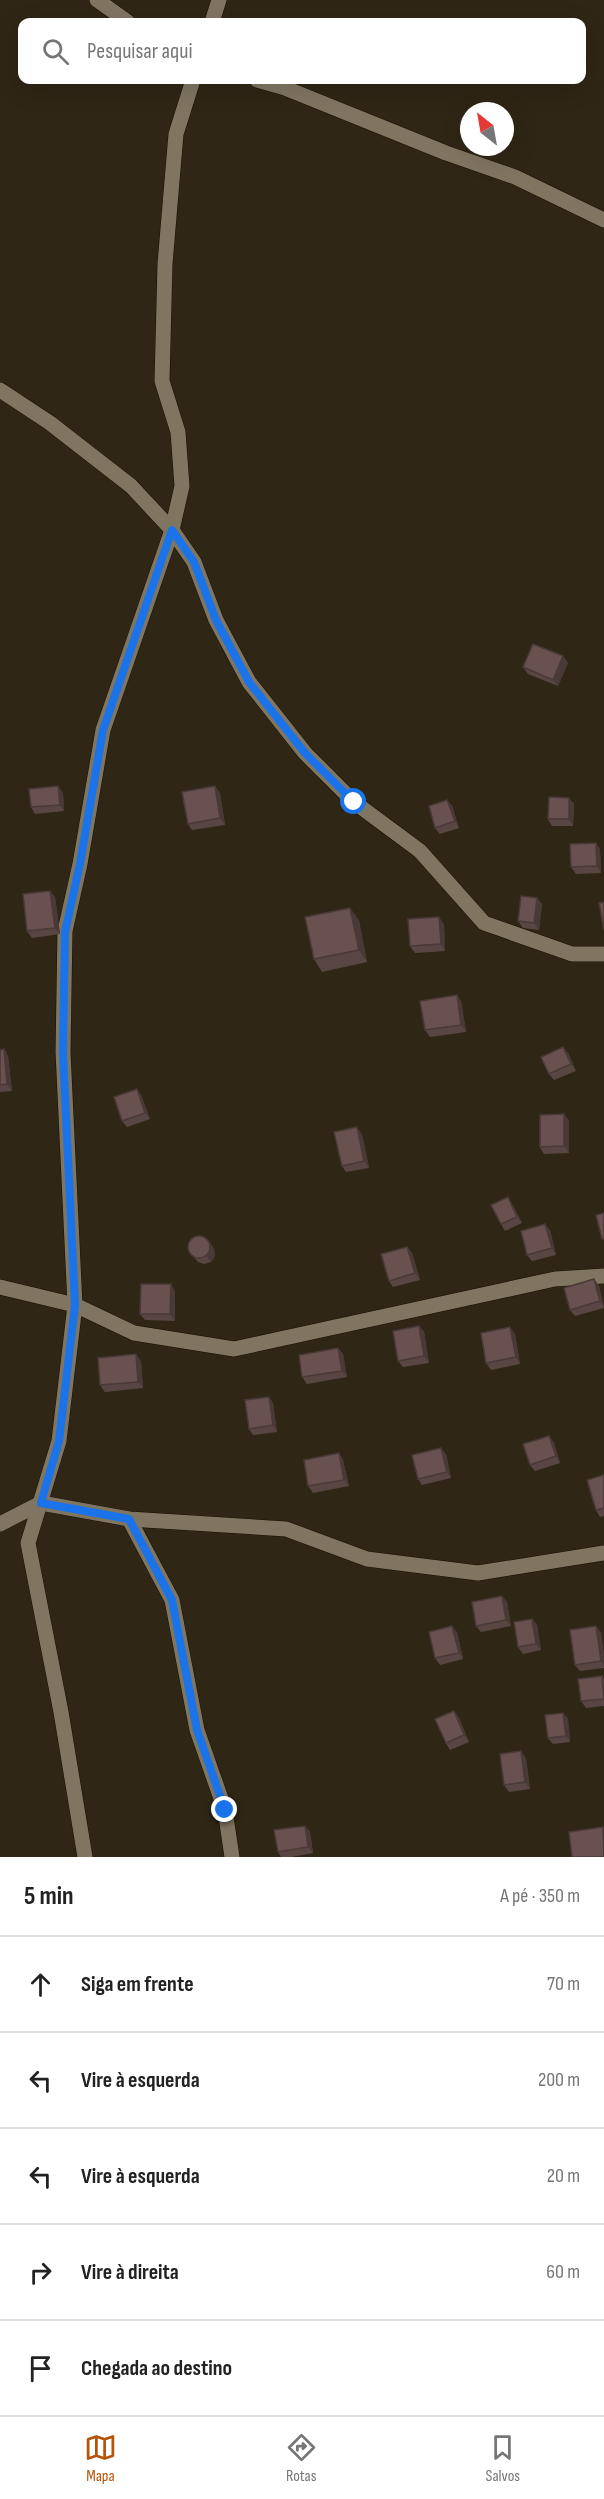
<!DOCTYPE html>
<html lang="pt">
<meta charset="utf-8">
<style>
body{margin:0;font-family:"Sofia Sans Condensed",sans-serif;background:#f2f2f2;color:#222}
.compass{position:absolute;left:460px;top:102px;width:54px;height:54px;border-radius:50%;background:#fff;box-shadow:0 6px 24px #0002;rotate:329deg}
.stop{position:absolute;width:18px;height:18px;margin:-14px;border:4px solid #1a73e8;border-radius:50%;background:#fff}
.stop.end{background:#1a73e8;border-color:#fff;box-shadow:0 2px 6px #0008}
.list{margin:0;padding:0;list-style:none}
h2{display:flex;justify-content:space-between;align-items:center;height:78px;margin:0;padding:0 24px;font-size:26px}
h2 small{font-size:20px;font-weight:400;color:#767676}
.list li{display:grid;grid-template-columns:39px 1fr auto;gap:18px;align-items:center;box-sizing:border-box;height:96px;padding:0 24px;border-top:2px solid #e0e0e0}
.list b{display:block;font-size:22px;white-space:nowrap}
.list em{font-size:20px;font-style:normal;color:#767676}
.icon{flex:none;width:33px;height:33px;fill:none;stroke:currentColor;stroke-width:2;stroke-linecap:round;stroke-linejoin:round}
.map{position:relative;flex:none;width:604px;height:1857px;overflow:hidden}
.search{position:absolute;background:#fff;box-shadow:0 6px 24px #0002;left:18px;right:18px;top:18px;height:66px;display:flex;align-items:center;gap:15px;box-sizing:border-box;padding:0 21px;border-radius:12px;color:#767676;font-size:22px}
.sheet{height:558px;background:#fff}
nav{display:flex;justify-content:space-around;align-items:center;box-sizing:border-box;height:84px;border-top:2px solid #e0e0e0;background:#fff;font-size:16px;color:#767676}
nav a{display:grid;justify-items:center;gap:3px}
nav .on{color:#b45309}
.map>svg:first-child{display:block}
</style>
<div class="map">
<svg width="604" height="1857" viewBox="0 0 604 1857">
<rect width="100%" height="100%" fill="#2f2615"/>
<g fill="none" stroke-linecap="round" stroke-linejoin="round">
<defs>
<g id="minor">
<polyline points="97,0 128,22"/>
<polyline points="212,22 219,0"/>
<polyline points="257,80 285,88 446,153 515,177 604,220"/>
<polyline points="0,390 50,423 131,486 172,530 194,562 216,620 249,682 305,753 354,802 420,851 484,923 572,954 604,954"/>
<polyline points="0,1287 75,1305 134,1333 234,1349 555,1279 604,1276"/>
<polyline points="129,1519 172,1600 197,1730 225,1810 232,1857"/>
<polyline points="0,1524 41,1503 129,1519 286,1529 367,1559 478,1573 604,1553"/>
<polyline points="85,1857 61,1712 28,1543 59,1441 75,1305 63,1052 65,931 80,864 103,730 172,530 182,486 178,432 162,381 165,264 176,134 193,80"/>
</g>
</defs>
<use href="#minor" stroke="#170f01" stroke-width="16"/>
<use href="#minor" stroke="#7f7561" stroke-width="15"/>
</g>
<g fill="#594643">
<polygon points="563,656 568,663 558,686 528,674 523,667"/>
<polygon points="215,786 220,793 225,825 192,830 188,824"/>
<polygon points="63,793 64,811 35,814 31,807"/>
<polygon points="569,798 574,804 573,826 552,826 548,819"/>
<polygon points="447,800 452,806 459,828 440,834 435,828"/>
<polygon points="600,849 601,873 576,874 571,867"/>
<polygon points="50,891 55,897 60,934 32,938 27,931"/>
<polygon points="537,898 542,904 539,930 523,928 518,921"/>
<polygon points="350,908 359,921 367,962 322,972 314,959"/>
<polygon points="444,924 445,951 415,953 410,946"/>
<polygon points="461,1001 466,1032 430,1037 425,1030"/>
<polygon points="4,1049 8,1056 12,1091 0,1092 0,1050"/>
<polygon points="568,1053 576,1071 554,1080 549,1074"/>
<polygon points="137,1089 141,1095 150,1119 127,1127 122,1121"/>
<polygon points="564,1114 569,1121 569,1153 544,1154 540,1147"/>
<polygon points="362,1134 369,1168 346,1172 342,1166"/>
<polygon points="508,1197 512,1204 522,1223 505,1231 501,1224"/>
<polygon points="550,1230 556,1255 532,1261 527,1255"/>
<polygon points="407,1247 412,1253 420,1280 393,1287 389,1281"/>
<polygon points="214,1249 215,1256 211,1262 204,1264 198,1262 189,1251"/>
<polygon points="594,1279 599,1286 604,1308 575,1316 570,1310"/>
<polygon points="175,1291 175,1321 145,1320 140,1314"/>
<polygon points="419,1326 424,1332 429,1363 403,1367 398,1361"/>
<polygon points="515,1334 520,1364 491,1370 486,1363"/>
<polygon points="338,1348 343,1354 347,1377 307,1384 302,1377"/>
<polygon points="141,1361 143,1388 105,1392 100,1385"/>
<polygon points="269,1397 273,1403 277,1432 253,1435 249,1429"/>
<polygon points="549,1436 554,1443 560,1463 535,1471 530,1465"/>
<polygon points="339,1453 343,1460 349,1486 313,1493 308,1486"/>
<polygon points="446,1454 451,1478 422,1485 418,1479"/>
<polygon points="604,1475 604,1516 600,1517 596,1510"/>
<polygon points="502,1596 507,1602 511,1626 481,1632 476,1626"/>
<polygon points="532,1619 537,1625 541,1650 523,1654 518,1647"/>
<polygon points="596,1626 601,1633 604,1656 604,1668 580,1671 575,1665"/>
<polygon points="457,1632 463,1659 440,1665 435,1658"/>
<polygon points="602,1676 604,1679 604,1706 586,1708 581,1701"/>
<polygon points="454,1711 459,1718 469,1742 450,1750 446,1743"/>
<polygon points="563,1713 568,1719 570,1742 553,1744 548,1738"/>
<polygon points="526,1758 530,1789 509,1792 504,1785"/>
<polygon points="305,1826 310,1832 313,1853 291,1857 281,1857 278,1852"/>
</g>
<g fill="#493937">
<polygon points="563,656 568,663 558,686 553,680"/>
<polygon points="58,786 63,793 64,811 60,805"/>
<polygon points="215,786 220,793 225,825 220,818"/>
<polygon points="569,798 574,804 573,826 569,819"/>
<polygon points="447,800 452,806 459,828 455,821"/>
<polygon points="596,843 600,849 601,873 597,866"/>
<polygon points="50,891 55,897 60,934 55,928"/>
<polygon points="537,898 542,904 539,930 534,923"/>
<polygon points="350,908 359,921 367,962 359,950"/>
<polygon points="439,917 444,924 445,951 441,944"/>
<polygon points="457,995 461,1001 466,1032 461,1025"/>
<polygon points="563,1047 568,1053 576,1071 571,1064"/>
<polygon points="4,1049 8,1056 12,1091 7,1084"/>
<polygon points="137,1089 141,1095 150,1119 145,1113"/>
<polygon points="564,1114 569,1121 569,1153 564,1146"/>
<polygon points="357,1127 362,1134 369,1168 364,1161"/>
<polygon points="508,1197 512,1204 522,1223 517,1217"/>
<polygon points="545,1224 550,1230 556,1255 552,1248"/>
<polygon points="210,1242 214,1249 215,1256 211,1262 206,1255"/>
<polygon points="407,1247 412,1253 420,1280 415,1273"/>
<polygon points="594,1279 599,1286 604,1307 600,1301"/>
<polygon points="171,1284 175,1291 175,1321 170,1314"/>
<polygon points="419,1326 424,1332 429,1363 424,1356"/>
<polygon points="510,1327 515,1334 520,1364 516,1357"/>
<polygon points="338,1348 343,1354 347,1377 342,1371"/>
<polygon points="136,1354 141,1361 143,1388 138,1382"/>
<polygon points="269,1397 273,1403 277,1432 273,1425"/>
<polygon points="549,1436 554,1443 560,1463 556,1456"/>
<polygon points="441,1448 446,1454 451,1478 447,1472"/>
<polygon points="339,1453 343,1460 349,1486 344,1480"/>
<polygon points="502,1596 507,1602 511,1626 506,1620"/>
<polygon points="532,1619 537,1625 541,1650 536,1644"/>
<polygon points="452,1626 457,1632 463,1659 459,1653"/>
<polygon points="596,1626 601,1633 604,1656 604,1666 601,1661"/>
<polygon points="454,1711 459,1718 469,1742 464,1735"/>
<polygon points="563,1713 568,1719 570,1742 566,1736"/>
<polygon points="521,1751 526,1758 530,1789 525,1782"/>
<polygon points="305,1826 310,1832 313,1853 308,1847"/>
</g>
<g fill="#68514e" stroke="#493937" stroke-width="1.5">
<polygon points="533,644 563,656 553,680 523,667"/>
<polygon points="58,786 60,805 31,807 29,789"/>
<polygon points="215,786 220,818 188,824 182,792"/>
<polygon points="549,797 569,798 569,819 548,819"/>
<polygon points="447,800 455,821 435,828 429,806"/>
<polygon points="596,843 597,866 571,867 570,844"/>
<polygon points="50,891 55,928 27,931 23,894"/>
<polygon points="521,896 537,898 534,923 518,921"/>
<polygon points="604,902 604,930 599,903"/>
<polygon points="350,908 359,950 314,959 305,917"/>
<polygon points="439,917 441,944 410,946 408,919"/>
<polygon points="457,995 461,1025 425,1030 420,1001"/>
<polygon points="563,1047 571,1064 549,1074 541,1057"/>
<polygon points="4,1049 7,1084 0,1085 0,1050"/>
<polygon points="137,1089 145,1113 122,1121 114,1097"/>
<polygon points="564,1114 564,1146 540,1147 540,1115"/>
<polygon points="357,1127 364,1161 342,1166 334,1132"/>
<polygon points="508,1197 517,1217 501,1224 491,1205"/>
<polygon points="604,1213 604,1239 602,1239 596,1215"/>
<polygon points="545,1224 552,1248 527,1255 521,1231"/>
<circle cx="199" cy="1247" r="11"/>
<polygon points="407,1247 415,1273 389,1281 381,1254"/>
<polygon points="594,1279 600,1301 570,1310 564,1288"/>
<polygon points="141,1284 171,1284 170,1314 140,1314"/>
<polygon points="419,1326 424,1356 398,1361 393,1331"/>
<polygon points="510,1327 516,1357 486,1363 481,1333"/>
<polygon points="338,1348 342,1371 302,1377 299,1355"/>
<polygon points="136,1354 138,1382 100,1385 98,1358"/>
<polygon points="269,1397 273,1425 249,1429 245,1400"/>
<polygon points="549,1436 556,1456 530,1465 523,1444"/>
<polygon points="441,1448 447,1472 418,1479 412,1455"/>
<polygon points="339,1453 344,1480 308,1486 304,1460"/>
<polygon points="604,1475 604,1508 596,1510 587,1480"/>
<polygon points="502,1596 506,1620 476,1626 472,1602"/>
<polygon points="532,1619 536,1644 518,1647 514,1622"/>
<polygon points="452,1626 459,1653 435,1658 429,1632"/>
<polygon points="596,1626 601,1661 575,1665 570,1630"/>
<polygon points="602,1676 604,1699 581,1701 578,1679"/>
<polygon points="454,1711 464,1735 446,1743 435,1719"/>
<polygon points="563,1713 566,1736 548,1738 545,1715"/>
<polygon points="521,1751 525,1782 504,1785 500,1754"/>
<polygon points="305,1826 308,1847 278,1852 274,1830"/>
<polygon points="603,1827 604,1857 572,1857 569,1832"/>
</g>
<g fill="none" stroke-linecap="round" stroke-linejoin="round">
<polyline stroke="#1a73e8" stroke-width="8" points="225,1810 197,1730 172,1600 129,1519 41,1503 59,1441 75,1305 63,1052 65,932 80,864 103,730 172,530 194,562 216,620 249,682 305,753 354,802"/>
</g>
</svg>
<svg class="compass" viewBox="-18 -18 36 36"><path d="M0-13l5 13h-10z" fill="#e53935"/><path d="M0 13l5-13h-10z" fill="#767676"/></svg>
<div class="stop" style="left:354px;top:802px"></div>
<div class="stop end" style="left:225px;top:1810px"></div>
<div class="search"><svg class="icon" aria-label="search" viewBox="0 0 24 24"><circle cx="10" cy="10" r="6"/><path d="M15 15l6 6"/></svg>Pesquisar aqui</div>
</div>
<section class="sheet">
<h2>5 min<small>A pé · 350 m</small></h2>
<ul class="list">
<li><svg class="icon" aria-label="ahead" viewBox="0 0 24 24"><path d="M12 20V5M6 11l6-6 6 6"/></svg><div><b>Siga em frente</b></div><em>70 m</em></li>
<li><svg class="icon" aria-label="left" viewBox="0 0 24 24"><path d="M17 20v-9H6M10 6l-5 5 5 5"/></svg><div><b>Vire à esquerda</b></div><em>200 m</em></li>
<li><svg class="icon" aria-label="left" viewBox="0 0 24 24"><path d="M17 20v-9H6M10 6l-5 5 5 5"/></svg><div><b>Vire à esquerda</b></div><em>20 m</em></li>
<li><svg class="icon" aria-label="right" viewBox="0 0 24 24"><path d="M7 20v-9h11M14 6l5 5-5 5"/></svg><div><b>Vire à direita</b></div><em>60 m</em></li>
<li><svg class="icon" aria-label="arrive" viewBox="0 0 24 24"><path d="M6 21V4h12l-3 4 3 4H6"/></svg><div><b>Chegada ao destino</b></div></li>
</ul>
</section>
<nav>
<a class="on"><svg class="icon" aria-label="map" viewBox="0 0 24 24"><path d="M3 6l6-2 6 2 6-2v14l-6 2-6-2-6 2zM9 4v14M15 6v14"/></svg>Mapa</a>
<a><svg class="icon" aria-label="directions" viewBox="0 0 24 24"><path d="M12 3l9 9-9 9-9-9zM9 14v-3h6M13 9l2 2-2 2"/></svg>Rotas</a>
<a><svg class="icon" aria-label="saved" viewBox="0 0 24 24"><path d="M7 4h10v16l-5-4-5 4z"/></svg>Salvos</a>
</nav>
